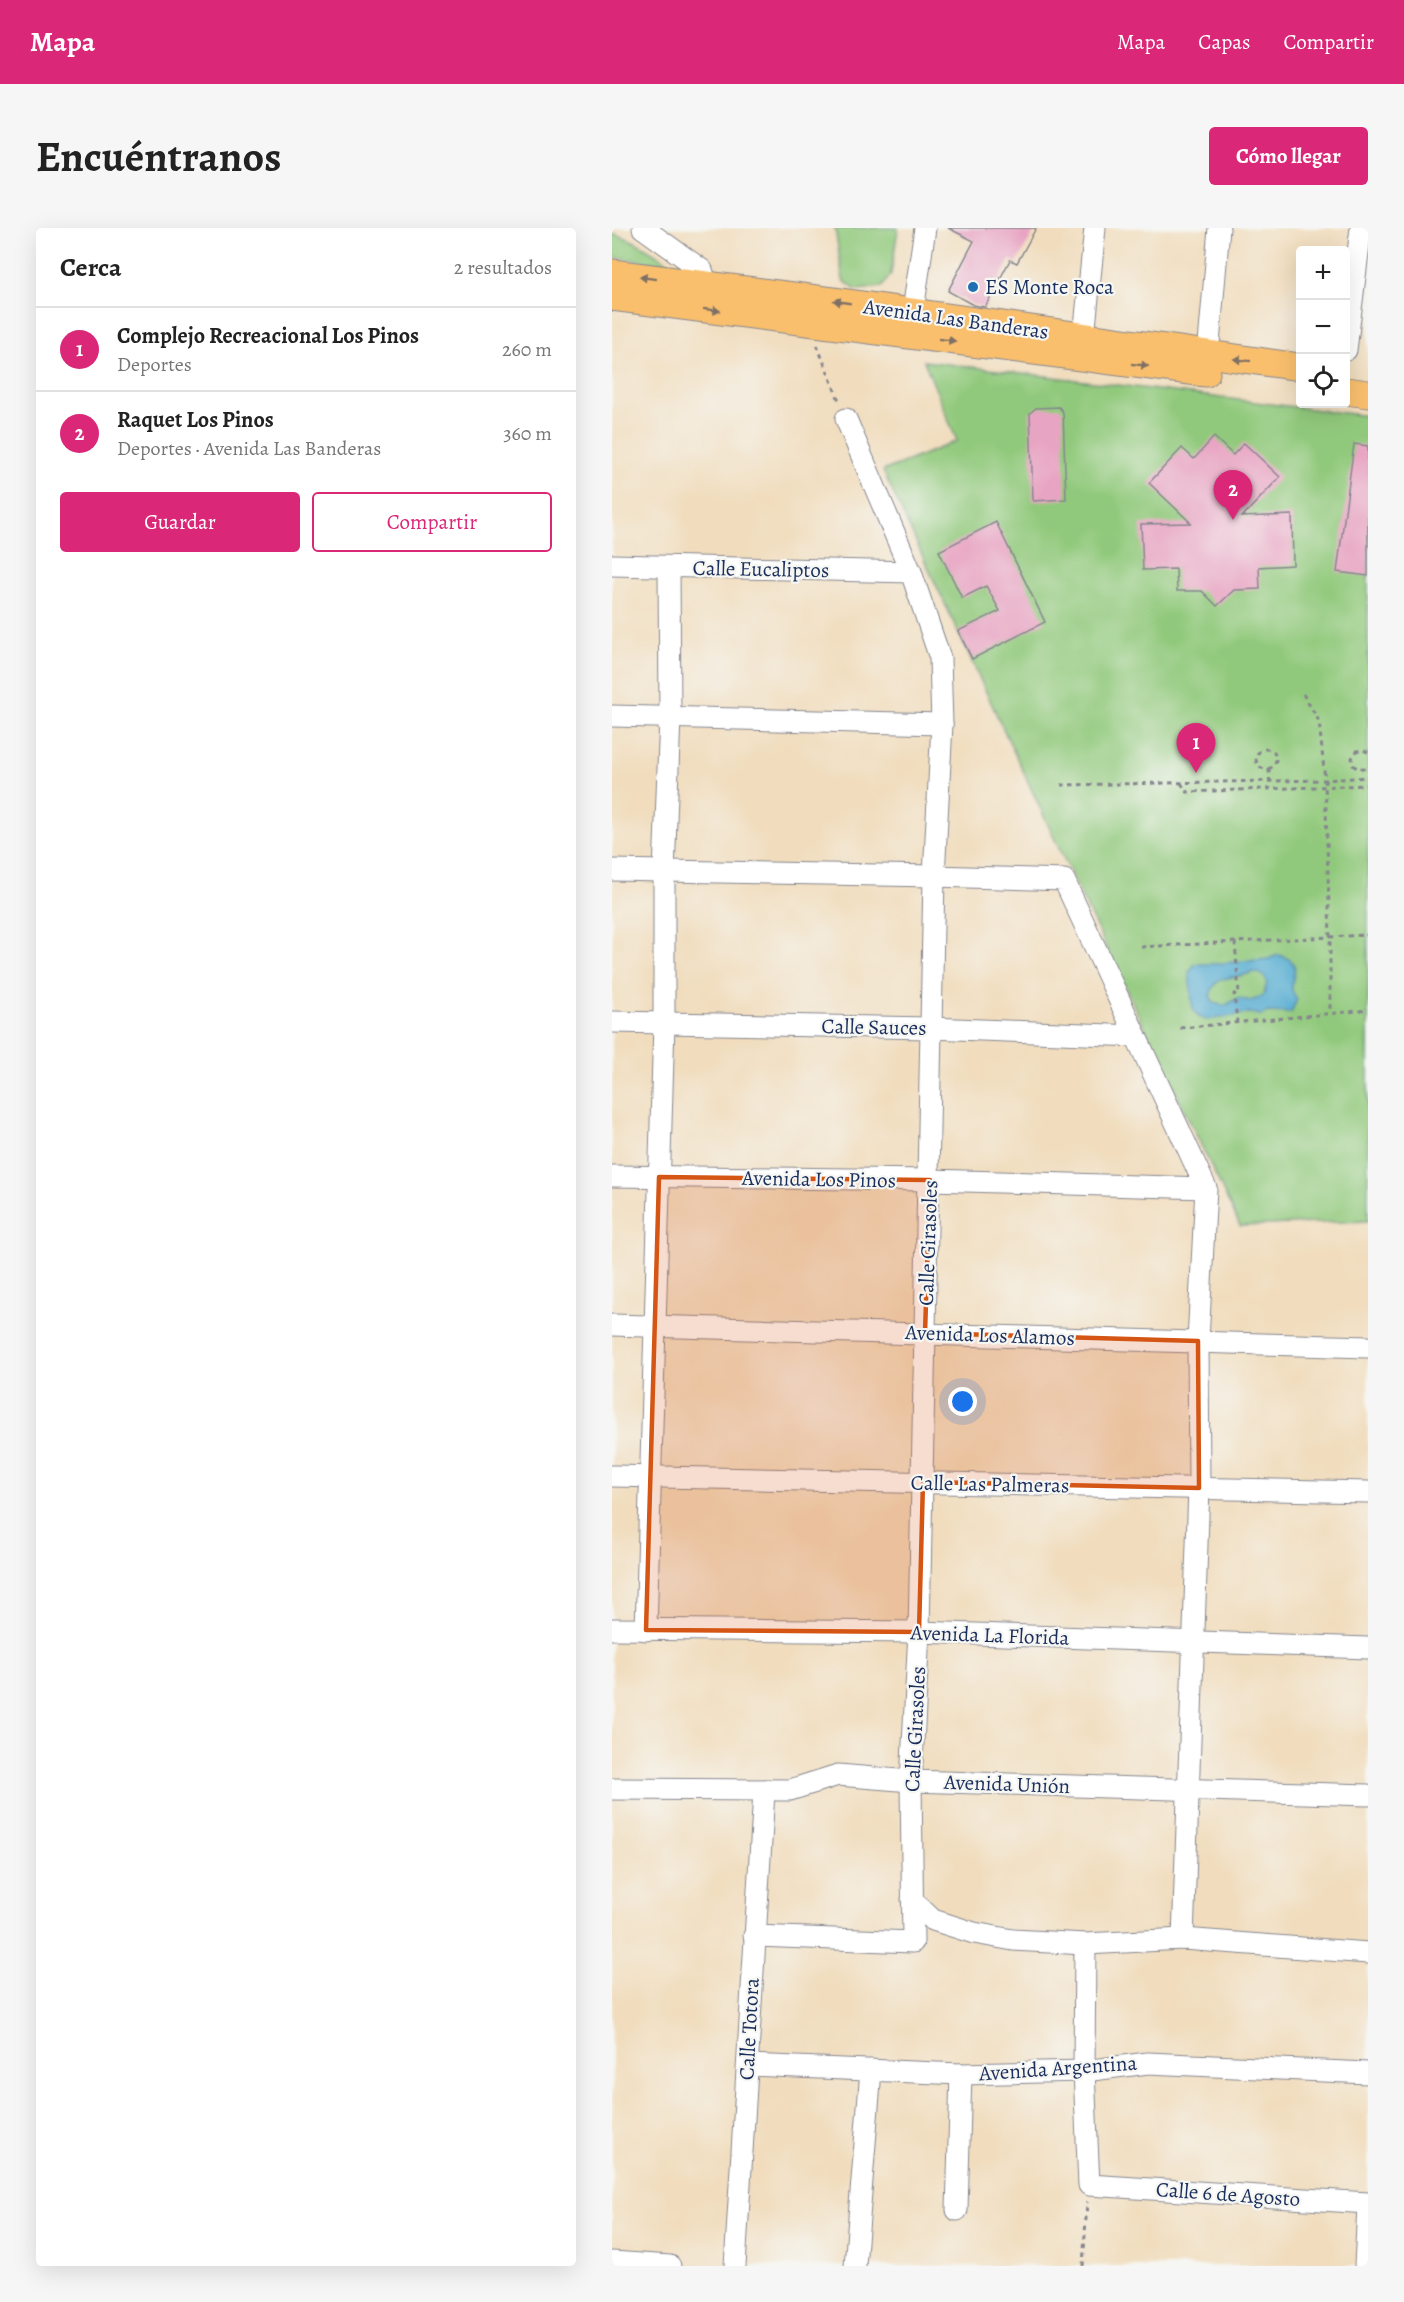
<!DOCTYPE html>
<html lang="es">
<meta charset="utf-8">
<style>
body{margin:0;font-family:Alegreya,serif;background:#f6f6f6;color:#222}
.controls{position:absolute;right:18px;top:18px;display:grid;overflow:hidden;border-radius:6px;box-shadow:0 6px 24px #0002}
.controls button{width:54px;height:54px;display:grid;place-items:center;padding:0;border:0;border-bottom:2px solid #e0e0e0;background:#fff;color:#222;font:30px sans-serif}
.you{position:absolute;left:351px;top:1174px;width:21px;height:21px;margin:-15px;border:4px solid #fff;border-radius:50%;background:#1a73e8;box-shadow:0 0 0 9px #1a73e833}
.badge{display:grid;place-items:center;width:39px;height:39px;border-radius:50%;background:#db2777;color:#fff;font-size:20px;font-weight:700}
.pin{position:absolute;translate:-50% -50px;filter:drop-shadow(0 2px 3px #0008)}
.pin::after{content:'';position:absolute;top:32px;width:21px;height:18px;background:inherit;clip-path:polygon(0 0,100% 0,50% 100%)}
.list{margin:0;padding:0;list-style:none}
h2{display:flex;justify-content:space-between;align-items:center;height:78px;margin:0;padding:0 24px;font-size:26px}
h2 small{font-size:20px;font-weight:400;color:#767676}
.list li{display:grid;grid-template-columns:39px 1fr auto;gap:18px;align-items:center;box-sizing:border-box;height:84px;padding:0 24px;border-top:2px solid #e0e0e0}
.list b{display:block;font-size:22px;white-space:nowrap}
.list p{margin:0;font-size:20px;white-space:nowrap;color:#767676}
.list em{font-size:20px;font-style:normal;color:#767676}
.actions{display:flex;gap:12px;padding:18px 24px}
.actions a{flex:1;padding:14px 0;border:2px solid #db2777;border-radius:6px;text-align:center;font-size:21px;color:#db2777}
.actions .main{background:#db2777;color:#fff}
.icon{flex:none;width:33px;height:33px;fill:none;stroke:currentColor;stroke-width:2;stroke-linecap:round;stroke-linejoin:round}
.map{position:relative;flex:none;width:756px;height:2038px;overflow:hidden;border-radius:6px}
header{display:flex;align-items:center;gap:36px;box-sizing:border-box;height:84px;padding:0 30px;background:#db2777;color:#fff}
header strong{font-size:28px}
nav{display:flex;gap:33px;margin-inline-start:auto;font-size:21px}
.intro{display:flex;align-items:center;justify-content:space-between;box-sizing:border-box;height:144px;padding:0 36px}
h1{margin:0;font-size:42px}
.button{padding:15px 27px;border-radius:6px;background:#db2777;color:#fff;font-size:21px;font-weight:700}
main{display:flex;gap:36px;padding:0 36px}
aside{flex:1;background:#fff;border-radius:6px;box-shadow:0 6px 24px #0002}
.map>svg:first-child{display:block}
</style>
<header>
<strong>Mapa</strong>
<nav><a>Mapa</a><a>Capas</a><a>Compartir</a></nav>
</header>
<div class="intro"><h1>Encuéntranos</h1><a class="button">Cómo llegar</a></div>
<main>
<aside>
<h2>Cerca<small>2 resultados</small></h2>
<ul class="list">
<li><span class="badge">1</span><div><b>Complejo Recreacional Los Pinos</b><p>Deportes</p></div><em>260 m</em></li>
<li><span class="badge">2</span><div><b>Raquet Los Pinos</b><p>Deportes · Avenida Las Banderas</p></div><em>360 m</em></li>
</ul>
<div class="actions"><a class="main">Guardar</a><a>Compartir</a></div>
</aside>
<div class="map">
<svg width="756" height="2038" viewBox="0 0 756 2038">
<rect width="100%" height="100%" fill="#f6f6f2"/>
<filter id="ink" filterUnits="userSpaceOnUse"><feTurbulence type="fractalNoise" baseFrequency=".0167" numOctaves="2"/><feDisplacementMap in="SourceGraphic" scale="12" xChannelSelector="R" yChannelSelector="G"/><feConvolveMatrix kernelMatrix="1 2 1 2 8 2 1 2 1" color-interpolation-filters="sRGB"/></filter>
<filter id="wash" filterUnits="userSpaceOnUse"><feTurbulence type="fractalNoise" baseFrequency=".008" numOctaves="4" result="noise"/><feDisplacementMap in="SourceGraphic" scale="24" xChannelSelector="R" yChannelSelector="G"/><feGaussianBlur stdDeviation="1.35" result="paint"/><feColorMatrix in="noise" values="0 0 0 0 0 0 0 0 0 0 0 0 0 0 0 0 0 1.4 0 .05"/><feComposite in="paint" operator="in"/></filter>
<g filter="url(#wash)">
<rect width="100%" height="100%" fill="#f1ddbe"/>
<g fill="#91c97c" stroke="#567c6d" stroke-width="1.5">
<polygon points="223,0 286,0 279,46 270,59 244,62 231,52"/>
<path d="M0,6C22,10 42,25 61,37L0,29Z"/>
<polygon points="312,133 756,188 756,993 628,998 465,659 271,243 345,213"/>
</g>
<path fill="#55acd1" stroke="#386e98" stroke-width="1.5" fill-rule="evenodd" d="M666,727C694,734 678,747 680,762C681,765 683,768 685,771L679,785L656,784L649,787L638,785L595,792L587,789L581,782L577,744L583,736H601L656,731ZM640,744C648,744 652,747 655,754L652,766L647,770L638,773L626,770L612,778L602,775L598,768C605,742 621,754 640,744Z"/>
<g id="blocks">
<g fill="#e8a4c3">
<polygon points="336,0 424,0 405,35 398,32 373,79 361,77 336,63 362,13"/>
<polygon points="447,179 451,184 454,271 421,273 418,185 424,180"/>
<polygon points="602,209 621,227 632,215 668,249 630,289 680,287 681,337 647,339 648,361 622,362 605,378 590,363 565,363 564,341 531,342 529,296 579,295 537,255 570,220 582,231"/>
<polygon points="742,216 756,218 756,348 725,344"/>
<polygon points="384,294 433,394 360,431 346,403 388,383 374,358 350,370 327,323"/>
</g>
</g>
</g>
<g filter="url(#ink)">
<use href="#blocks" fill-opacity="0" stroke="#86868e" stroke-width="1.5"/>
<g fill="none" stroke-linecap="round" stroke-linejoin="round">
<defs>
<g id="minor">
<polyline points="31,0 90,42 95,57"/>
<polyline points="299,97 313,0"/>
<polyline points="472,109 483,0"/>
<polyline points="734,122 749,0"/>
<polyline points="596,127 607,0"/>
<polyline points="0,337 299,344"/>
<polyline points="0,488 330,496"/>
<polyline points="0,642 322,648 452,652 594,960 586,1113 587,1260 571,1711"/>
<polyline points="0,794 319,800 524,808"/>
<polyline points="0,948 318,952 594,960"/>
<polyline points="0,1097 756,1119"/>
<polyline points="0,1248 756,1264"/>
<polyline points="0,1401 307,1404 756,1420"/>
<polyline points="34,1402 52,795 52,644 58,489 57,339"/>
<polyline points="0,1561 178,1562 226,1547 299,1553 756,1567"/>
<polyline points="300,1672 321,1692 362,1705 401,1712 473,1716 571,1711 756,1725"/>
<polyline points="142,1708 301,1714 299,1553 307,1404 322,648 330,496 328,430 299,344 234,191"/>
<polyline points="473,1716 472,1843 477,1957 756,1975"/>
<polyline points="136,1837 349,1846 472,1843 536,1835 756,1845"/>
<polyline points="345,1982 349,1846"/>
<polyline points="0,2034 58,2038"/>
<polyline points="123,2038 152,1564"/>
<polyline points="243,2038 259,1842"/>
<polyline points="753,2038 756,1977"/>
</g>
<g id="major">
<polyline points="0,45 221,73 688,139"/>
<polyline points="0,69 594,145"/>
<polyline points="734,163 756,166"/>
</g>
</defs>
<use href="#minor" stroke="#86868e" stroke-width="23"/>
<use href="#major" stroke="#86868e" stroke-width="29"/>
<g stroke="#86868e" stroke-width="3" stroke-dasharray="4.5 4.5" stroke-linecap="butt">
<polyline points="205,117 228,175"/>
<polyline points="691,466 707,493 713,552 718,709 718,785"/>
<circle cx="654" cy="531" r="10"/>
<polyline points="756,524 751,522 745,523 740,530 741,537 746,541 756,539"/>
<polyline points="657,541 658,560"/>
<polyline points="569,555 575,564 756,557"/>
<polyline points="449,557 713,552 756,549"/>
<polyline points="623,714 627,765 622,766 625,794"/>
<polyline points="529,719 756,707"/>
<polyline points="568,800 756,782"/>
<polyline points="471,2038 475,1974"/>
</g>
<use href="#minor" stroke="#fff" stroke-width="21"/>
<use href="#major" stroke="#f9bf6d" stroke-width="27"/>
</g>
<defs><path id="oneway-solid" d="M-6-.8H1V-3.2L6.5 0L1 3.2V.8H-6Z" transform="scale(1.5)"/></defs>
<g fill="#7f7065">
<use href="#oneway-solid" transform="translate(36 50) rotate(-173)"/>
<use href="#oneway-solid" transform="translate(230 74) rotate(-171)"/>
<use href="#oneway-solid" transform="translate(100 82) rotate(7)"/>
<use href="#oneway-solid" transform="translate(335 112) rotate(7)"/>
<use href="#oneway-solid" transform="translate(630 132) rotate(-173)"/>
<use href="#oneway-solid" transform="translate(528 137) rotate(7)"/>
</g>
</g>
<path fill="#d45514" fill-opacity="0.2" stroke="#d45514" stroke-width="4.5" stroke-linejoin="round" d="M47,949L318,952L313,1105L586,1113L587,1260L311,1254L307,1404L34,1402Z"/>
<circle fill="#1f6fb2" stroke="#f6f6f2" stroke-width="2" cx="361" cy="59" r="6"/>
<g text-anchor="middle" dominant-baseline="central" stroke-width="4.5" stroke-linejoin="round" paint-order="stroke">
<g font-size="21" fill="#1b2f5e" stroke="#f6f6f2" text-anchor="start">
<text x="373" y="59">ES Monte Roca</text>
</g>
<g font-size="21" fill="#1b2f5e" stroke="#f6f6f2">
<text transform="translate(344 91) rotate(8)">Avenida Las Banderas</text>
<text transform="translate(149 341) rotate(1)">Calle Eucaliptos</text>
<text transform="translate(262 799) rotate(1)">Calle Sauces</text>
<text transform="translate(207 951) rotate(1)">Avenida Los Pinos</text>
<text transform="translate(316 1015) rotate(-88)">Calle Girasoles</text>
<text transform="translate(378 1107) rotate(2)">Avenida Los Alamos</text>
<text transform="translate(378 1256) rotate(1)">Calle Las Palmeras</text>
<text transform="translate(378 1407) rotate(2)">Avenida La Florida</text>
<text transform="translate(303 1501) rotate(-87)">Calle Girasoles</text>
<text transform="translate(395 1556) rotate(2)">Avenida Unión</text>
<text transform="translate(137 1801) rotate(-87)">Calle Totora</text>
<text transform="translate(446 1840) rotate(-4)">Avenida Argentina</text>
<text transform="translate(616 1966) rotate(4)">Calle 6 de Agosto</text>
</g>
</g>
</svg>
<div class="controls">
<button>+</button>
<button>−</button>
<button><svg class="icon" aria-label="locate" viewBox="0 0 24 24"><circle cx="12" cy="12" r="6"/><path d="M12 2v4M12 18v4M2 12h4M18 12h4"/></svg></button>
</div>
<div class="you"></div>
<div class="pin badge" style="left:584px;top:545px">1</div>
<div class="pin badge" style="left:621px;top:292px">2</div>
</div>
</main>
